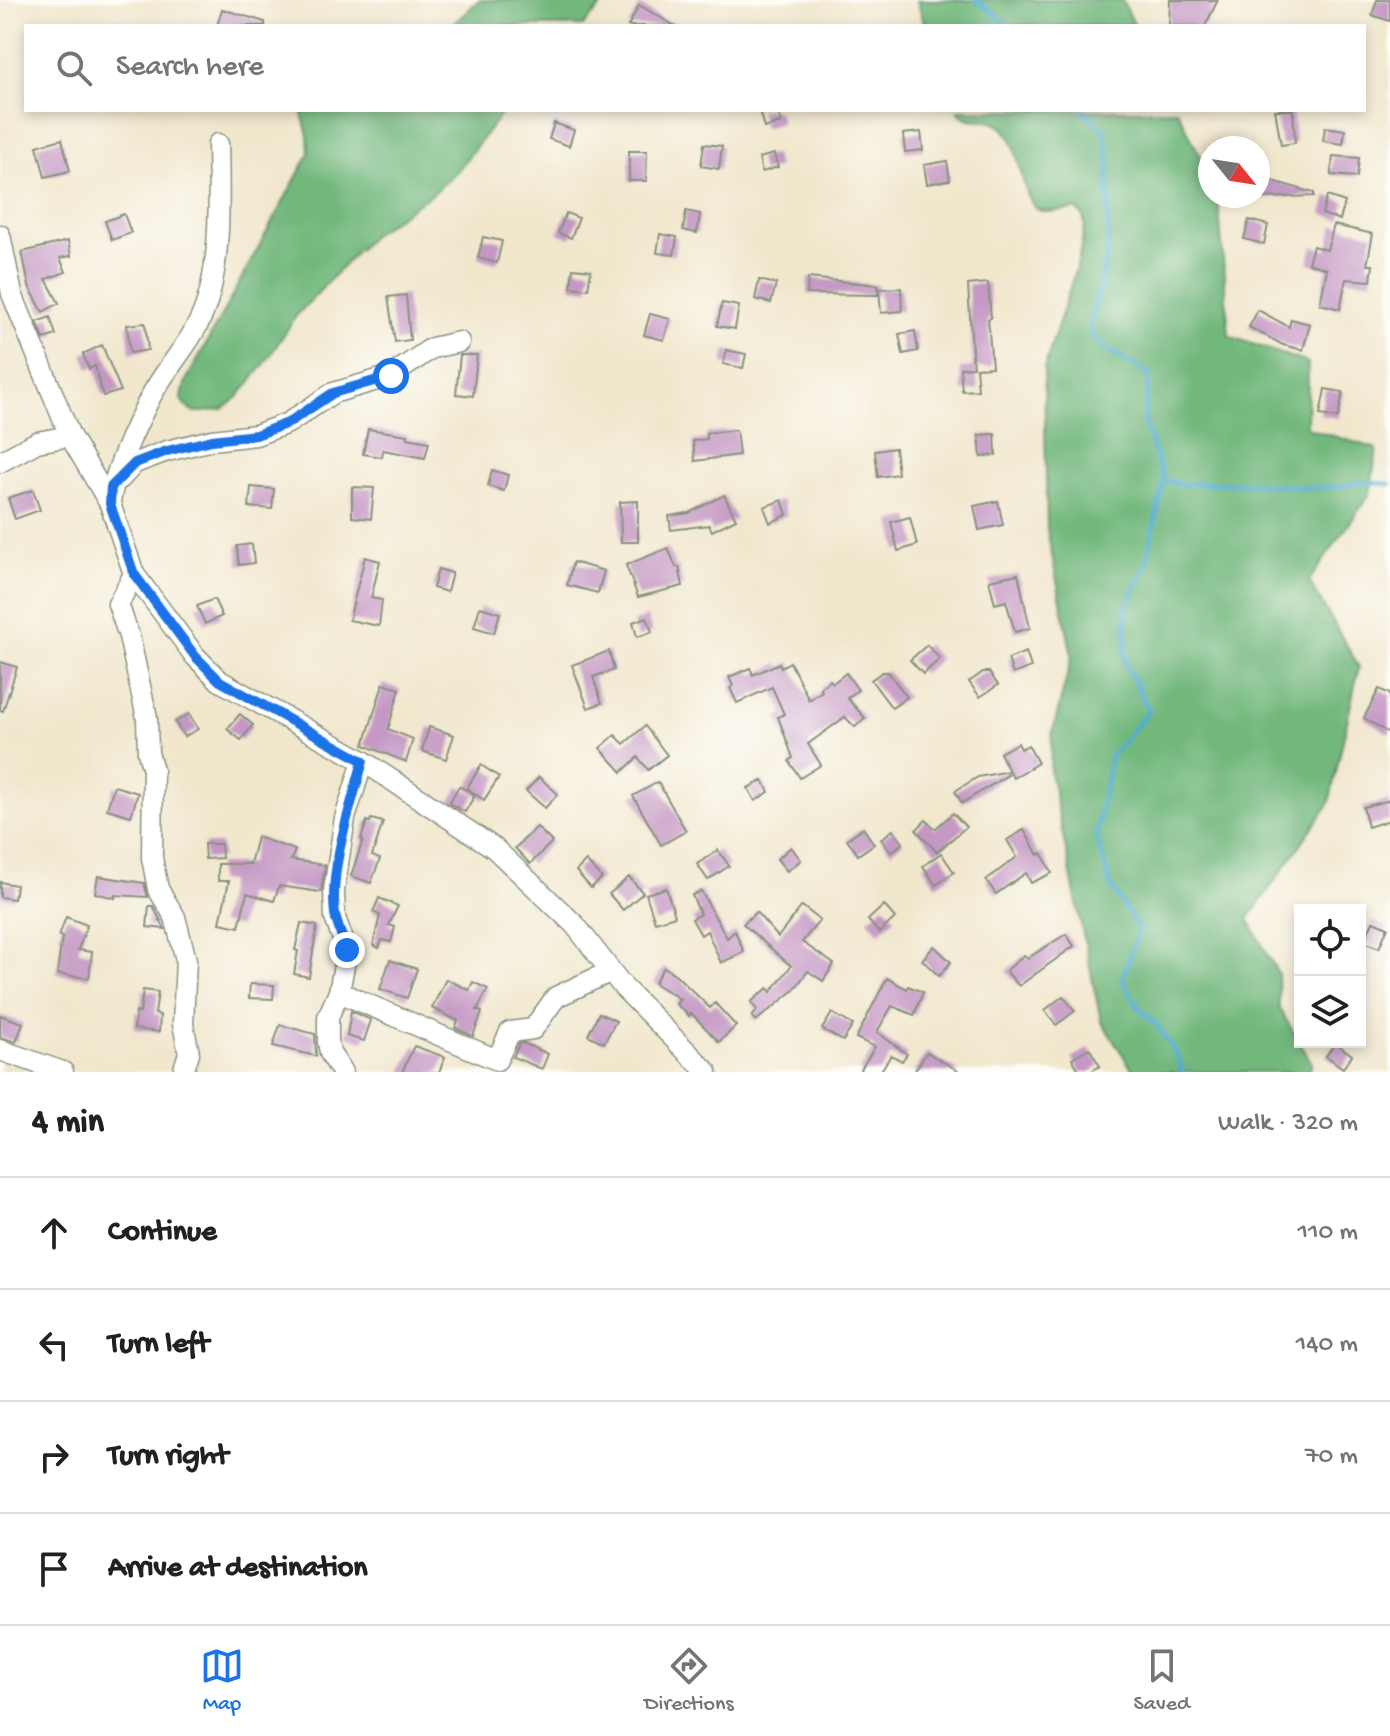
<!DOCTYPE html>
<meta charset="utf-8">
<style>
body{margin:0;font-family:"Gochi Hand",sans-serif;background:#f2f2f2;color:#202124}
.controls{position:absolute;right:24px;bottom:24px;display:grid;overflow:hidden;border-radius:0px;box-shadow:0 4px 12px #0003}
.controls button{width:72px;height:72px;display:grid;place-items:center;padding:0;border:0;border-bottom:2px solid #e0e0e0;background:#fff;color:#202124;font:40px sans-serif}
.compass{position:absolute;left:1198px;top:136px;width:72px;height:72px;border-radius:50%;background:#fff;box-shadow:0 4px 12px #0003;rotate:120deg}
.stop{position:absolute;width:24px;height:24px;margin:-18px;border:6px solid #1a73e8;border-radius:50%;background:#fff}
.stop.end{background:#1a73e8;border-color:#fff;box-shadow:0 2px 8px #0008}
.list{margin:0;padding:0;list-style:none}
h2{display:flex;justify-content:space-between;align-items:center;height:104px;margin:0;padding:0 32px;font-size:34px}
h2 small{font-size:26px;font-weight:400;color:#757577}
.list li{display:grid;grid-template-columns:52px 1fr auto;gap:24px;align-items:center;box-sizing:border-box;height:112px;padding:0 32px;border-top:2px solid #e0e0e0}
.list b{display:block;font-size:30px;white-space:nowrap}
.list em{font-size:26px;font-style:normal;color:#757577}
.icon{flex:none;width:44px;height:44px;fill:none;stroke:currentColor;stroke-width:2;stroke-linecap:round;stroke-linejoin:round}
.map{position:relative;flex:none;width:1390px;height:1072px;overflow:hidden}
.search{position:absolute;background:#fff;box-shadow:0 4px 12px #0003;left:24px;right:24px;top:24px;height:88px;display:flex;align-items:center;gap:20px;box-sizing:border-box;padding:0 28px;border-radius:0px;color:#757577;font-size:30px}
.sheet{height:552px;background:#fff}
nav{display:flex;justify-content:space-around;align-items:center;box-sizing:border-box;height:112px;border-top:2px solid #e0e0e0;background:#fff;font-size:22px;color:#757577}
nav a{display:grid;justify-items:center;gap:4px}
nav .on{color:#1a73e8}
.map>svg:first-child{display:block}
</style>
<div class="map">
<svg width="1390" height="1072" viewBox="0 0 1390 1072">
<rect width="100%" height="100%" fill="#fdfcf7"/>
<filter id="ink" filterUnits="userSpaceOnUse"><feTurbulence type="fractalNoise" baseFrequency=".0125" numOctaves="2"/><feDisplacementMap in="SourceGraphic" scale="16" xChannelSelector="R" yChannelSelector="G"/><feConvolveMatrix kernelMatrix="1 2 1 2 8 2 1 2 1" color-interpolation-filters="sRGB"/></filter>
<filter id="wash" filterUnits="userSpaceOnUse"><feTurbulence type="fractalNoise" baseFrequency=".006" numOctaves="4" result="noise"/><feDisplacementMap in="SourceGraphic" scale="32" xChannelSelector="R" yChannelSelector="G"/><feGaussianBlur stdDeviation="1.8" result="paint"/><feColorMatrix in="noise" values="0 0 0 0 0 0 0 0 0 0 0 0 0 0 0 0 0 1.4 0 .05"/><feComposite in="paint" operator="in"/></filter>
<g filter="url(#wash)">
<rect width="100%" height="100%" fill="#f1e7cd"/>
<g fill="#72b87d" stroke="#487a58" stroke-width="2">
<polygon points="479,0 607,0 583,26 451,26"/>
<polygon points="917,0 1122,0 1135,26 925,26"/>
<polygon points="301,110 504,110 458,170 436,191 372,235 296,316 263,366 238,397 223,409 204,412 194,412 186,407 181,399 186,381 309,154 308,135"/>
<path d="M957,110H1177L1210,175V196H1218L1229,336L1308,363L1307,428L1377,449L1370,494L1309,581L1359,667L1329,804L1248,919L1278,974L1279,1008L1312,1063L1309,1072H1134L1101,1021L1050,772L1052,735L1072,656L1047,530L1044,369L1078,262L1085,225L1083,216L1076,209C1065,210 1050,214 1039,210C1020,202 1022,143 1002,127C988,115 969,127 957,110Z"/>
</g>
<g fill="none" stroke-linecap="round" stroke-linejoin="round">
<g stroke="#51adcf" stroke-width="5">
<polyline points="976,0 1010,26"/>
<polyline points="1082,110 1104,130 1109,157 1108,248 1090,330 1101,346 1149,374 1144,421 1164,480 1145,568 1127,605 1125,662 1149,711 1111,756 1096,836 1111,886 1139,930 1122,979 1139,1008 1157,1025 1177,1055 1182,1072"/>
<polyline points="1164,480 1179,484 1247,483 1312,488 1347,486 1357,482 1390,484"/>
</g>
</g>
<g id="blocks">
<g fill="#c497c4">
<polygon points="1170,0 1218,0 1205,26 1169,26"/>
<polygon points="1377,0 1390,0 1390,21 1372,15"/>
<polygon points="639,5 675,26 628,26"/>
<polygon points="222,9 265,22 265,26 217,26"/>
<polygon points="759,110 778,110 781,123 764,128"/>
<polygon points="1275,110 1293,110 1295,143 1281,145"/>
<polygon points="554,123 574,130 569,146 549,139"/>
<polygon points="1325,127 1345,130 1343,144 1323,141"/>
<polygon points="921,132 923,150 905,152 903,134"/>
<polygon points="62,139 70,171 45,177 37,146"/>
<polygon points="704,144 722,146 719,169 701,166"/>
<polygon points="629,151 647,151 646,181 629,181"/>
<polygon points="774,154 778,167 762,172 759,158"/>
<polygon points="1333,156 1359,158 1357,177 1331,175"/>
<polygon points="947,161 950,180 927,184 924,165"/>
<polygon points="1258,181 1273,181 1314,193 1314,196 1258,198"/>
<polygon points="1327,196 1345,202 1340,220 1322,214"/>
<polygon points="686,211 700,214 697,233 683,230"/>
<polygon points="566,213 579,218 571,238 558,233"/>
<polygon points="124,214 131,233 112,240 105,221"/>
<polygon points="1249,220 1268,225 1264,244 1244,239"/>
<polygon points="1334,225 1373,234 1367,265 1373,265 1371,281 1346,279 1340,309 1320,304 1327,269 1308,263 1313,246 1327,250"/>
<polygon points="660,234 677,237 674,255 657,253"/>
<polygon points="483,237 502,241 497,263 478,258"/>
<polygon points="68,241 71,256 60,258 66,272 46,279 59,303 43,312 29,286 22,252"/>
<polygon points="573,268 591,270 588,289 571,287"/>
<polygon points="808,278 878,285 878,295 807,294"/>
<polygon points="759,280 776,284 771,303 755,299"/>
<polygon points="988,283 991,318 988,319 992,367 976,368 978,390 962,391 960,368 973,367 968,285"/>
<polygon points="901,288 902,311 881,313 879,289"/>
<polygon points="406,295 410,340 395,342 388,297"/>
<polygon points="722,303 739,306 735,329 717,326"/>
<polygon points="1258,310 1289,327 1291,319 1310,324 1303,350 1283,345 1249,327"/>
<polygon points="650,314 670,319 664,340 644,335"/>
<polygon points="50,317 56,335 44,339 37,322"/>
<polygon points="145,323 148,350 130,353 127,325"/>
<polygon points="915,331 918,351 903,354 899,334"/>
<polygon points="102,345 121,391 103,396 95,366 89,369 83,354"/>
<polygon points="726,350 746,354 743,368 723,364"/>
<polygon points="460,355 477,355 473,396 456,394"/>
<polygon points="1325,389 1343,392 1338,418 1320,415"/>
<polygon points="368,429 408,435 407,438 429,442 425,458 383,450 382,457 363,454"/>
<polygon points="736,430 739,455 695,461 693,441 707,439 706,433"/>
<polygon points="995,434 996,455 981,457 979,435"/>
<polygon points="895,448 898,474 878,477 875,451"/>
<polygon points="492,470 508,475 504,491 488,486"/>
<polygon points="251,487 274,489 272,509 249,507"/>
<polygon points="352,487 374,488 371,519 352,517"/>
<polygon points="33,490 40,510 15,519 8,498"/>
<polygon points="724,495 736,519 712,531 709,525 671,530 669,516 689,513"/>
<polygon points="782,500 787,515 770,523 764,507"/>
<polygon points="638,501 638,542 621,542 620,502"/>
<polygon points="998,501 1003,525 979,530 974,506"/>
<polygon points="910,517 917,545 898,551 891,522"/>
<polygon points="252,544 254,563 239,565 237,546"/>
<polygon points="668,548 676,567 679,567 683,586 638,597 626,565"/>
<polygon points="365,557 380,561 371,598 382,600 379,626 349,620"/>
<polygon points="573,562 604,571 598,593 567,585"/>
<polygon points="438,569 452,573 447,592 433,588"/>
<polygon points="1018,574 1030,628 1015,632 1006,601 995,604 989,580"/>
<polygon points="214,599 222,616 205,624 197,606"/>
<polygon points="480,607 500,613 494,633 474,627"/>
<polygon points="647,617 652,632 637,637 633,622"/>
<polygon points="927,645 940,659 923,674 910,660"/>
<polygon points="609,651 614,670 593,677 602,703 588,708 572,665"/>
<polygon points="1026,652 1031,667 1013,674 1008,659"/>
<polygon points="0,662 17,667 3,711 0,710"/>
<polygon points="790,662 809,700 822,691 820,688 830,680 833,683 846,673 858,690 847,698 865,718 855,727 845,717 808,744 821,765 800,778 789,761 793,758 778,717 784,714 772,687 737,703 730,688 733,686 729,677 750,668 753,675 779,663 781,667"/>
<polygon points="882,672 888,672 907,697 892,708 871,680"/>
<polygon points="983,672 989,672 998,685 980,697 969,682"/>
<polygon points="383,684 400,689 388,729 413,739 406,762 364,745"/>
<polygon points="1379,689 1390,694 1390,734 1364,718"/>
<polygon points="189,714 198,729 184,737 175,722"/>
<polygon points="240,714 253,725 241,740 227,729"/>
<polygon points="645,726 667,755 648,770 638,757 622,772 600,748 615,735 624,744"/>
<polygon points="429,727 454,735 446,759 422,751"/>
<polygon points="1018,743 1021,749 1028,745 1038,763 1013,778 1011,773 962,803 955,791 978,777 1009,771 1000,753"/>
<polygon points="481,765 499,777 484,800 467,788"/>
<polygon points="539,777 558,794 545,808 526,791"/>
<polygon points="763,780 769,792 755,801 748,788"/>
<polygon points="658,782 686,831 661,845 633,796"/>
<polygon points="114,786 138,793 131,816 107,809"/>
<polygon points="459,786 475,795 465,812 449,803"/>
<polygon points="1390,800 1390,820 1368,827 1363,807"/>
<polygon points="953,813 966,827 937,852 916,830 926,820 935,829"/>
<polygon points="371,819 383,822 372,856 380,859 371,883 351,876 363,840 361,839 367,821 370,822"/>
<polygon points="537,827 552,842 530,864 515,848"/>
<polygon points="863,828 874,844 858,855 847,839"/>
<polygon points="893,830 903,843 891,852 881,839"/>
<polygon points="1024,830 1038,855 1042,853 1052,873 1031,883 1026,873 996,894 986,880 1017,857 1007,840"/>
<polygon points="257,837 295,850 291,860 325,865 321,892 279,886 274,901 247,893 239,927 220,923 229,881 218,881 218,864 250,864"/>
<polygon points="204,844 221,844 222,858 205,859"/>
<polygon points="791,847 801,860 787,871 777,859"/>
<polygon points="718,850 729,866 708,880 697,864"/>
<polygon points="941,853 954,872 936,885 923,866"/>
<polygon points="586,861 602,878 591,888 576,871"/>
<polygon points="98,876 144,883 148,897 115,895 115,898 95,893"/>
<polygon points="629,877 643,893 623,910 609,894"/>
<polygon points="0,882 16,885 14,899 0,897"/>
<polygon points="666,888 675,916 655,922 646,894"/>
<polygon points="701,891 727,938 735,931 744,952 721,963 707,931 701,935 692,919 700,914 692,895"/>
<polygon points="379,898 398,906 389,925 395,927 391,942 382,940 379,948 373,945 380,915 373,912"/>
<polygon points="884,905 895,918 879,933 868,920"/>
<polygon points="149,906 153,906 165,929 147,927"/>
<polygon points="802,906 820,920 802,942 834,964 823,981 808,971 793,991 756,1021 752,1017 757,1010 751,1002 768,988 771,992 791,966 743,924 756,912 778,937"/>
<polygon points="66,917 87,925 78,950 92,952 89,978 57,974 62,937 59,936"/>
<polygon points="1373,921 1388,927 1379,948 1364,942"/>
<polygon points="301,923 317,926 309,977 294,974 298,951 295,950"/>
<polygon points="1066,934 1074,946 1019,986 1006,971 1024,955 1028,958"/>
<polygon points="934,946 951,962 939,976 922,960"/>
<polygon points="390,960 417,969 407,998 380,989"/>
<polygon points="664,967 676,975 710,1008 715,1003 736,1026 719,1042 691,1013 689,1016 676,1004 680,999 654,983"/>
<polygon points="887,978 907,989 908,986 923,992 914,1015 892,1006 877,1032 907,1054 902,1061 891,1055 880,1072 859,1072 875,1047 856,1038"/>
<polygon points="446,979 469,990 473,982 488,989 477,1010 482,1012 473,1036 455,1028 458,1021 432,1008"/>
<polygon points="250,984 274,985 273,999 249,998"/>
<polygon points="143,990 158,992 155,1014 160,1015 159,1032 134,1029 136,1012 140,1013"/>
<polygon points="1063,996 1075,1011 1056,1025 1045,1010"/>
<polygon points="351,1011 371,1020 364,1041 347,1036"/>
<polygon points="599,1013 616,1021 604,1043 588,1035"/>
<polygon points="832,1013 853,1025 843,1041 822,1029"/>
<polygon points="0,1015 23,1023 16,1042 0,1037"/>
<polygon points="280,1025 315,1034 316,1056 273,1046"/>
<polygon points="523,1043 548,1054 542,1069 513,1057 519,1044"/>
<polygon points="1335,1043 1352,1055 1343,1068 1326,1056"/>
<polygon points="414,1046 445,1057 439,1072 402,1072"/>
<polygon points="1089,1048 1100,1066 1090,1072 1080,1072 1072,1058"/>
<polygon points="927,1052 960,1072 914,1072"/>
</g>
</g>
</g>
<g filter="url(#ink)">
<use href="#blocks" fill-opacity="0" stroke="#889280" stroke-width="2"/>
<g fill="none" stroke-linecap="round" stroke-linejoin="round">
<defs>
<g id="minor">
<polyline points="0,235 12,294 70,436 110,504 134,574 195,656 220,681 363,761 494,848 575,925 624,988 707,1072"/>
<polyline points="0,462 37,442 70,436"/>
<polyline points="120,479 135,463 167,451 212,440 256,435 288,423 333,393 391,376 432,348 459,342"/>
<path d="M110,504C112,476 137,423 151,396C166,368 191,343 203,313C222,267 219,193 218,144"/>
<polyline points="134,574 118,604 129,636 147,718 148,753 153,770 152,858 158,889 175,917 186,960 183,1024 189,1053 183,1072"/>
<polyline points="339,992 497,1060 510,1032 533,1029 556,997 609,972"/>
<polyline points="0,1050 63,1072"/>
<polyline points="342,1072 330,1053 328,1041 328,1017 339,992 347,950 335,918 334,890 345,818 363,761"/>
</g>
</defs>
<use href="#minor" stroke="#889280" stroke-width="23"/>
<use href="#minor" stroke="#fff" stroke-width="20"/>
</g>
</g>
<g fill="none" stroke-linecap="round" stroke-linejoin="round" filter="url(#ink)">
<path stroke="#1a73e8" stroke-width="10" d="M347,950C343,939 337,926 335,914C329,867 351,807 363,761L220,681L195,656L134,574L110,504L111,487L135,463L167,451L212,440L256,435L288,423L333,393L391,376"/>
</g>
</svg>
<div class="controls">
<button><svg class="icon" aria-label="locate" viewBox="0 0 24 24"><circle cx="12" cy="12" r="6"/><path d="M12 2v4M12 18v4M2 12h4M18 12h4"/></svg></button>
<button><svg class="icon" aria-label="layers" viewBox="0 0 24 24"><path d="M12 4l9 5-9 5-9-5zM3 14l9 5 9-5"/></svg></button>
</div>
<svg class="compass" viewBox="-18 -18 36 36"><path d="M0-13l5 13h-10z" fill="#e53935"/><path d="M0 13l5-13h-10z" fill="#757577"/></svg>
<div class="stop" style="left:391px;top:376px"></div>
<div class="stop end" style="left:347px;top:950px"></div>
<div class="search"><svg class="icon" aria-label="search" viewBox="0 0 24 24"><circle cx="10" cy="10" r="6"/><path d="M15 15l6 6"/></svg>Search here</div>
</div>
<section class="sheet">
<h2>4 min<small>Walk · 320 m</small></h2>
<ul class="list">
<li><svg class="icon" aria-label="ahead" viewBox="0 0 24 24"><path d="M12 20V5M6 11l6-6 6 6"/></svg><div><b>Continue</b></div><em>110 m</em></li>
<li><svg class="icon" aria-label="left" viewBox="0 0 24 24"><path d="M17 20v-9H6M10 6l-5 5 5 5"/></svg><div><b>Turn left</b></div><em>140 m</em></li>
<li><svg class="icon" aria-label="right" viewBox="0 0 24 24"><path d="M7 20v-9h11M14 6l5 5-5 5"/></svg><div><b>Turn right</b></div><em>70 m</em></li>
<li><svg class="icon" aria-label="arrive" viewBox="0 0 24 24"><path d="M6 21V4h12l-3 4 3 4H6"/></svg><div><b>Arrive at destination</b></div></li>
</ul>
</section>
<nav>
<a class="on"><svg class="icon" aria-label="map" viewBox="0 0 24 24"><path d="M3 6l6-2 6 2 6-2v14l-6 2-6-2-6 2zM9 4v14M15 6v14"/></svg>Map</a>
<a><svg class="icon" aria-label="directions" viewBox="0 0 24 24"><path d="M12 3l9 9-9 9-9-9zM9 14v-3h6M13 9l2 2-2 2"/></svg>Directions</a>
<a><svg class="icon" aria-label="saved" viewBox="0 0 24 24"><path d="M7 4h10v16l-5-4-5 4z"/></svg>Saved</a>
</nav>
